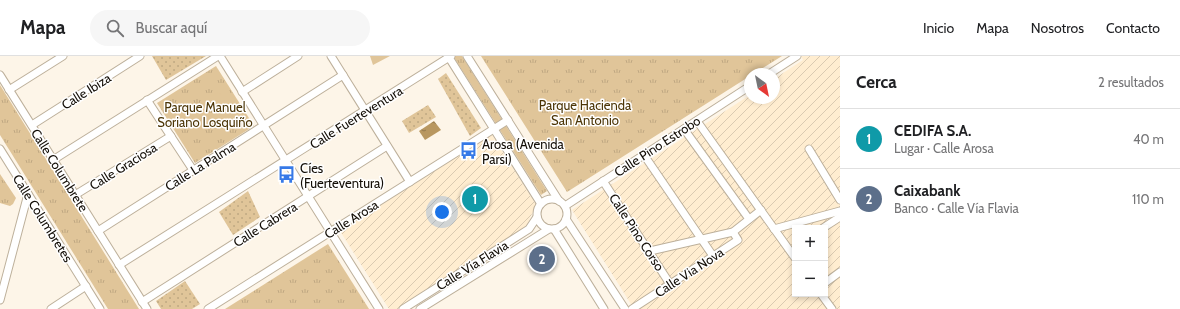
<!DOCTYPE html>
<html lang="es">
<meta charset="utf-8">
<style>
body{margin:0;font-family:Cabin,sans-serif;background:#f6f6f6;color:#202124}
.controls{position:absolute;right:12px;bottom:12px;display:grid;overflow:hidden;border-radius:0px;box-shadow:0 2px 6px #0003}
.controls button{width:36px;height:36px;display:grid;place-items:center;padding:0;border:0;border-bottom:1px solid #e0e0e0;background:#fff;color:#202124;font:20px sans-serif}
.compass{position:absolute;left:744px;top:12px;width:36px;height:36px;border-radius:50%;background:#fff;box-shadow:0 2px 6px #0003;rotate:147deg}
.you{position:absolute;left:442px;top:156px;width:14px;height:14px;margin:-10px;border:3px solid #fff;border-radius:50%;background:#1a73e8;box-shadow:0 0 0 6px #1a73e833}
.badge{display:grid;place-items:center;width:26px;height:26px;border-radius:50%;background:#2563eb;color:#fff;font-size:13px;font-weight:700}
.pin{position:absolute;translate:-50% -50%;border:2px solid #fff;box-shadow:0 1px 4px #0006}
.list{margin:0;padding:0;list-style:none}
h2{display:flex;justify-content:space-between;align-items:center;height:52px;margin:0;padding:0 16px;font-size:17px}
h2 small{font-size:13px;font-weight:400;color:#757577}
.list li{display:grid;grid-template-columns:26px 1fr auto;gap:12px;align-items:center;box-sizing:border-box;height:60px;padding:0 16px;border-top:1px solid #e0e0e0}
.list b{display:block;font-size:15px;white-space:nowrap}
.list p{margin:0;font-size:13px;white-space:nowrap;color:#757577}
.list em{font-size:13px;font-style:normal;color:#757577}
.icon{flex:none;width:22px;height:22px;fill:none;stroke:currentColor;stroke-width:2;stroke-linecap:round;stroke-linejoin:round}
.map{position:relative;flex:none;width:840px;height:253px;overflow:hidden}
header{display:flex;align-items:center;gap:24px;box-sizing:border-box;height:56px;padding:0 20px;background:#fff;border-bottom:1px solid #e0e0e0}
header strong{font-size:19px}
nav{display:flex;gap:22px;margin-inline-start:auto;font-size:14px}
.search{width:280px;height:36px;background:#f6f6f6;display:flex;align-items:center;gap:10px;box-sizing:border-box;padding:0 14px;border-radius:22px;color:#757577;font-size:15px}
main{display:flex}
aside{flex:1;background:#fff}
.map>svg:first-child{display:block}
</style>
<header>
<strong>Mapa</strong>
<div class="search"><svg class="icon" aria-label="search" viewBox="0 0 24 24"><circle cx="10" cy="10" r="6"/><path d="M15 15l6 6"/></svg>Buscar aquí</div>
<nav><a>Inicio</a><a>Mapa</a><a>Nosotros</a><a>Contacto</a></nav>
</header>
<main>
<div class="map">
<svg width="840" height="253" viewBox="0 0 840 253">
<defs>
<pattern id="industrial-furrows" width="10" height="10" patternUnits="userSpaceOnUse"><rect width="10" height="10" fill="#ffedd0"/><path d="M-1 1l2-2M0 10L10 0M9 11l2-2" fill="none" stroke="#dacab1"/></pattern>
<pattern id="grass-dots" width="8" height="8" patternUnits="userSpaceOnUse"><rect width="8" height="8" fill="#e0c599"/><path d="M2 2h.1M6 6h.1" fill="none" stroke="#bfa882" stroke-width="1.8" stroke-linecap="round"/></pattern>
<pattern id="park-tufts" width="24" height="20" patternUnits="userSpaceOnUse"><rect width="24" height="20" fill="#e0c599"/><path d="M3 7l-1-3M5 7V3M7 7l1-3M15 17l-1-3M17 17v-4M19 17l1-3" fill="none" stroke="#bfa882"/></pattern>
<pattern id="water-ripples" width="26" height="14" patternUnits="userSpaceOnUse"><rect width="26" height="14" fill="#b89760"/><path d="M2 4q2-2 4 0t4 0M15 11q2-2 4 0t4 0" fill="none" stroke="#947a4d"/></pattern>
</defs>
<rect width="100%" height="100%" fill="#fdf5e8"/>
<g fill="url(#industrial-furrows)" fill-rule="evenodd">
<path d="M801,0H840V253H634L572,154L750,39V42H774V23L803,4ZM795,172H825V238H795Z"/>
<polygon points="492,79 536,149 525,173 398,253 389,253 340,175"/>
</g>
<g fill="url(#grass-dots)">
<polygon points="152,0 206,0 166,24"/>
<polygon points="446,17 481,72 470,80 438,23"/>
<polygon points="428,49 436,61 409,77 402,65"/>
<polygon points="248,135 260,161 233,179 219,156"/>
<polygon points="185,225 200,248 192,253 161,253 156,245"/>
</g>
<g fill="url(#park-tufts)">
<polygon points="370,0 390,0 373,9"/>
<polygon points="453,0 462,0 547,135 541,139"/>
<polygon points="481,0 782,0 753,18 750,18 750,20 567,136"/>
<polygon points="216,10 254,70 195,107 157,47"/>
<polygon points="0,29 139,253 108,253 0,79"/>
<polygon points="0,118 16,142 13,148 10,150 0,147"/>
<polygon points="328,188 369,253 225,253"/>
</g>
<polygon fill="#e0c599" points="219,36 231,53 221,59 210,41"/>
<polygon fill="url(#water-ripples)" points="434,65 441,74 425,84 419,75"/>
<g fill="none" stroke-linecap="round" stroke-linejoin="round">
<defs>
<g id="minor">
<polyline points="220,0 379,253"/>
<polyline points="331,0 410,126"/>
<polyline points="448,0 541,148"/>
<polyline points="467,0 559,145"/>
<polyline points="769,18 797,0"/>
<polyline points="0,19 147,253"/>
<polyline points="9,34 63,0"/>
<polyline points="242,36 298,0"/>
<polyline points="147,44 193,114"/>
<polyline points="697,65 795,202"/>
<polyline points="32,69 140,0"/>
<polyline points="684,73 749,163"/>
<polyline points="0,93 100,253"/>
<polyline points="809,93 840,144"/>
<polyline points="644,99 713,200"/>
<polyline points="53,104 218,0"/>
<polyline points="603,125 670,228"/>
<polyline points="75,139 171,80"/>
<circle cx="552" cy="158" r="15"/>
<polyline points="565,150 750,30"/>
<polyline points="566,163 625,253"/>
<polyline points="823,172 840,161"/>
<polyline points="554,173 604,253"/>
<polyline points="774,173 840,155"/>
<polyline points="98,175 343,19"/>
<polyline points="650,195 733,176 761,154"/>
<polyline points="119,209 451,0"/>
<polyline points="825,227 840,216"/>
<polyline points="821,238 832,253"/>
<polyline points="0,244 28,138"/>
<polyline points="142,246 387,90"/>
<polyline points="51,253 86,230"/>
<polyline points="208,253 508,64"/>
<polyline points="403,253 529,173 537,161"/>
<polyline points="420,253 549,173"/>
<polyline points="632,253 738,184 733,176"/>
</g>
</defs>
<use href="#minor" stroke="#bdb09b" stroke-width="9"/>
<use href="#minor" stroke="#fff" stroke-width="7"/>
</g>
<defs>
<symbol id="bus-bare" viewBox="-9 -9 18 18"><path d="M-5-6H5V4H4V6H2V4H-2V6H-4V4H-5ZM-3.5-4V0h7V-4ZM-3.5 1.2v1.5H-2V1.2ZM2 1.2v1.5H3.5V1.2Z" fill="#3679e7" stroke="#fff" stroke-width="2.5" paint-order="stroke"/></symbol>
</defs>
<g fill-rule="evenodd">
<use href="#bus-bare" x="456" y="82" width="25" height="25"/>
<use href="#bus-bare" x="274" y="106" width="25" height="25"/>
</g>
<g text-anchor="middle" dominant-baseline="central" stroke-width="3" stroke-linejoin="round" paint-order="stroke">
<g font-size="13" fill="#130e07" stroke="#fff">
<text transform="translate(86 35) rotate(-32)">Calle Ibiza</text>
<text transform="translate(356 61) rotate(-32)">Calle Fuerteventura</text>
<text transform="translate(657 90) rotate(-33)">Calle Pino Estrobo</text>
<text transform="translate(123 110) rotate(-32)">Calle Graciosa</text>
<text transform="translate(200 110) rotate(-32)">Calle La Palma</text>
<text transform="translate(60 114) rotate(58)">Calle Columbrete</text>
<text transform="translate(43 162) rotate(58)">Calle Columbretes</text>
<text transform="translate(351 163) rotate(-32)">Calle Arosa</text>
<text transform="translate(265 168) rotate(-32)">Calle Cabrera</text>
<text transform="translate(637 176) rotate(57)">Calle Pino Corso</text>
<text transform="translate(472 209) rotate(-32)">Calle Vía Flavia</text>
<text transform="translate(689 216) rotate(-33)">Calle Via Nova</text>
</g>
<g font-size="13" fill="#4c3506" stroke="#fff">
<text x="585" y="49">Parque Hacienda<tspan x="585" dy="15">San Antonio</tspan></text>
<text x="205" y="51">Parque Manuel<tspan x="205" dy="15">Soriano Losquiño</tspan></text>
</g>
<g font-size="13" fill="#130e07" stroke="#fff" text-anchor="start">
<text x="482" y="88">Arosa (Avenida<tspan x="482" dy="15">Parsi)</tspan></text>
<text x="300" y="112">Cíes<tspan x="300" dy="15">(Fuerteventura)</tspan></text>
</g>
</g>
</svg>
<div class="controls">
<button>+</button>
<button>−</button>
</div>
<svg class="compass" viewBox="-18 -18 36 36"><path d="M0-13l5 13h-10z" fill="#e53935"/><path d="M0 13l5-13h-10z" fill="#757577"/></svg>
<div class="you"></div>
<div class="pin badge" style="left:475px;top:143px;background:#0f9aa8">1</div>
<div class="pin badge" style="left:542px;top:203px;background:#5c6f8a">2</div>
</div>
<aside>
<h2>Cerca<small>2 resultados</small></h2>
<ul class="list">
<li><span class="badge" style="background:#0f9aa8">1</span><div><b>CEDIFA S.A.</b><p>Lugar · Calle Arosa</p></div><em>40 m</em></li>
<li><span class="badge" style="background:#5c6f8a">2</span><div><b>Caixabank</b><p>Banco · Calle Vía Flavia</p></div><em>110 m</em></li>
</ul>
</aside>
</main>
